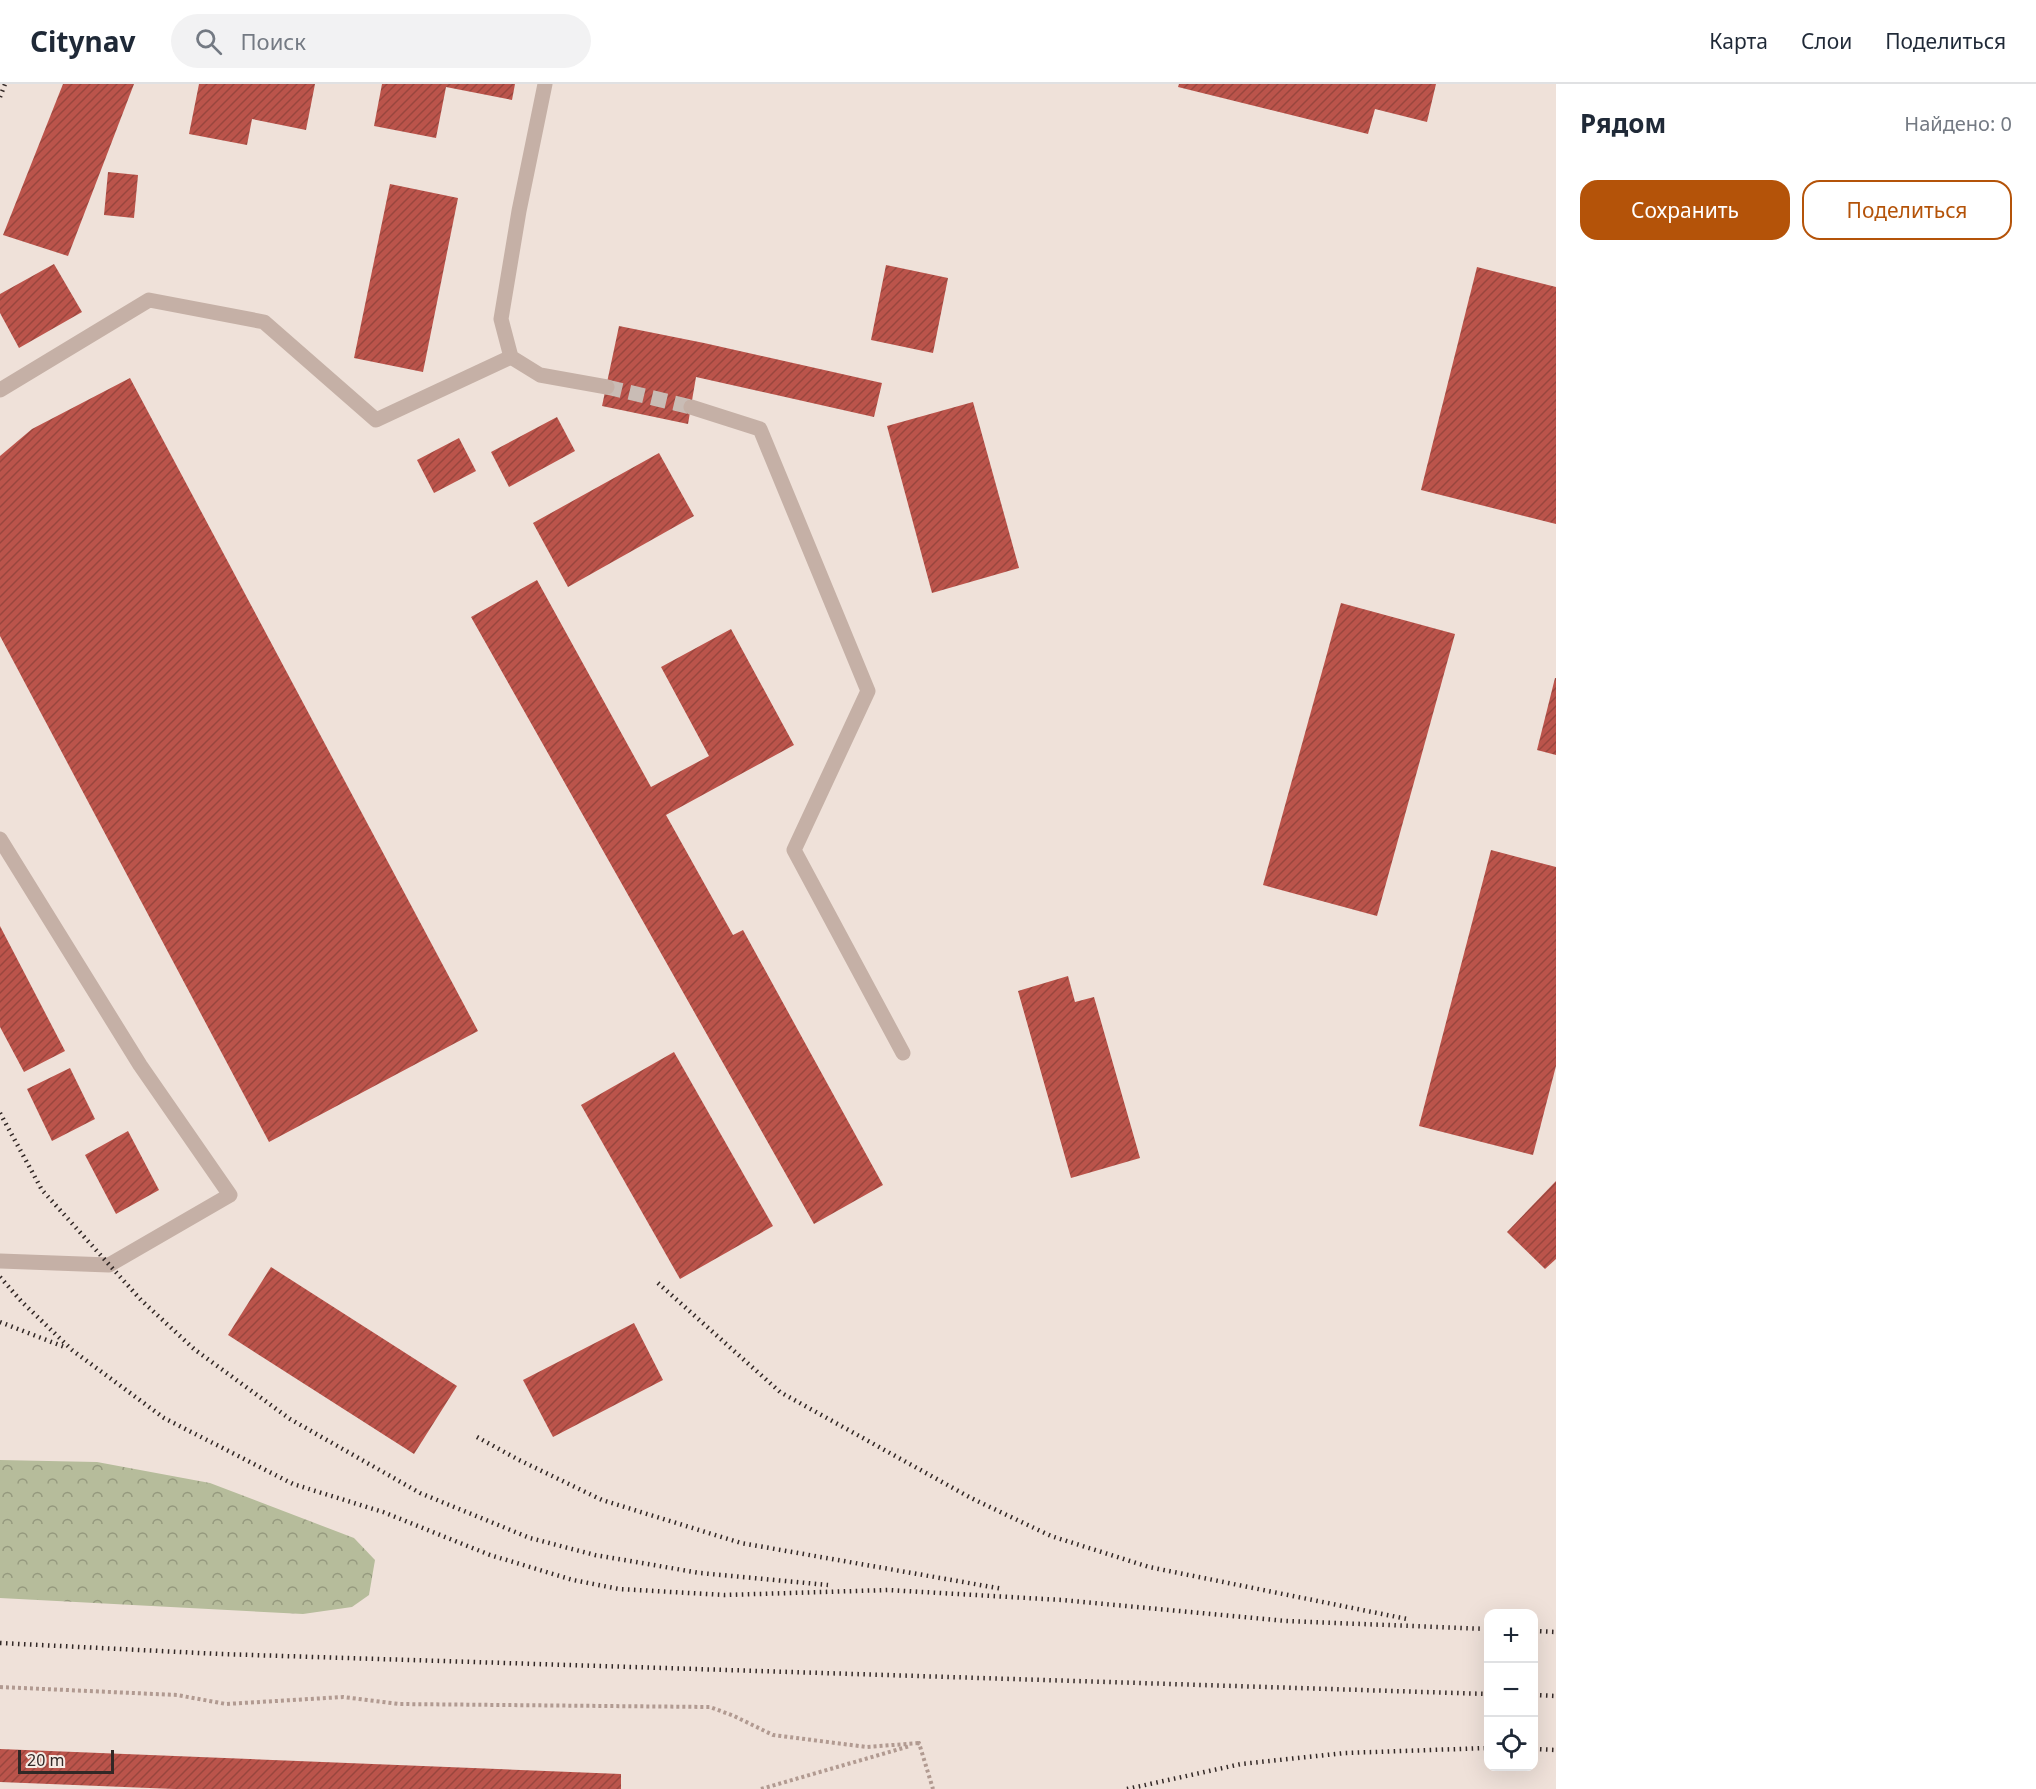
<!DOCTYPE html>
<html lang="ru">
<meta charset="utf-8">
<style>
body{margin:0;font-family:"Noto Sans",sans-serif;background:#f2f2f3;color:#1f2937}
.controls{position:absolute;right:18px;bottom:18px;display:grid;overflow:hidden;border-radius:12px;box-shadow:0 6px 24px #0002}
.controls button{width:54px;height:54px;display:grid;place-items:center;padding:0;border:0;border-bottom:2px solid #e0e1e3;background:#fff;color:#1f2937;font:30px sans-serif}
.scale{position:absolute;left:18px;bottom:15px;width:96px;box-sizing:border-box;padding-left:6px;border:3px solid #322826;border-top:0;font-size:16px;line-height:21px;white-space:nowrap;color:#322826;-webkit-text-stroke:4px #f7ece5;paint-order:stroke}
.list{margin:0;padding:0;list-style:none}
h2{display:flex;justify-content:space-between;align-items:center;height:78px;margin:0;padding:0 24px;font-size:26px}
h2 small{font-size:20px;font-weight:400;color:#747a83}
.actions{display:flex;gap:12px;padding:18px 24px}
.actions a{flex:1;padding:14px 0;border:2px solid #b45309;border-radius:18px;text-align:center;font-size:21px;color:#b45309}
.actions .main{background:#b45309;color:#fff}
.icon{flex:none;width:33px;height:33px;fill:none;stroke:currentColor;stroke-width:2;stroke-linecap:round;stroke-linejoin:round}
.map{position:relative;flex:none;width:1556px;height:1705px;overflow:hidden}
header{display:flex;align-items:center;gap:36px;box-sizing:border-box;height:84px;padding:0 30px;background:#fff;border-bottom:2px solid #e0e1e3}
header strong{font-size:28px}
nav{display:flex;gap:33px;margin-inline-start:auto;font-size:21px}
.search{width:420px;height:54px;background:#f2f2f3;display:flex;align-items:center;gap:15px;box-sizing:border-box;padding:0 21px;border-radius:33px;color:#747a83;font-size:22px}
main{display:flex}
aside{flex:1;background:#fff}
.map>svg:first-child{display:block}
</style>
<header>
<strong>Citynav</strong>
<div class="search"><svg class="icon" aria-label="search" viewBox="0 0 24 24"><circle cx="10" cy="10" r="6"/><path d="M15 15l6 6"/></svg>Поиск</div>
<nav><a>Карта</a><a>Слои</a><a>Поделиться</a></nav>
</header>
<main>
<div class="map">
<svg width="1556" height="1705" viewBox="0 0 1556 1705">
<defs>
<pattern id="forest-crowns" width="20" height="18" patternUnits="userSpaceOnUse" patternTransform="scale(1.5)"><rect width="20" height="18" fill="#b6bc9b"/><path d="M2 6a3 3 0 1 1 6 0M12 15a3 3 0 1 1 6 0" fill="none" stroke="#95997e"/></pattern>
<pattern id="building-hatch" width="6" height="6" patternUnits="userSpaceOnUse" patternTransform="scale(1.5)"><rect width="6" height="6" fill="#bb544b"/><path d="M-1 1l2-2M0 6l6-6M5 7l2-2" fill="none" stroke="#99463e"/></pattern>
</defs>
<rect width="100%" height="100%" fill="#efe1d9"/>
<polygon fill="url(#forest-crowns)" points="0,1376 97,1378 210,1399 354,1454 375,1476 369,1511 352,1523 303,1530 0,1514"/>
<g fill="url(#building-hatch)">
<polygon points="63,0 134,0 68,172 3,151"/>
<polygon points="199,0 315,0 306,46 252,35 247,61 189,50"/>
<polygon points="382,0 515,0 512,16 446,3 436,54 374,42"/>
<polygon points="1179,0 1436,0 1427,38 1375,25 1368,50 1178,3"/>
<polygon points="108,88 138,91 134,134 104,131"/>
<polygon points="390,100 458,114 423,288 354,274"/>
<polygon points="54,180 82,228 19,264 0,229 0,210"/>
<polygon points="886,181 948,194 933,269 871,256"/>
<polygon points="1477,183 1556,203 1556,440 1421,406"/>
<polygon points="619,242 704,259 882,299 874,333 696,293 688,340 602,322"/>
<polygon points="130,294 478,947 269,1058 0,552 0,372 32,345"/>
<polygon points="973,318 1019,484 932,509 887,342"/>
<polygon points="557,333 575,367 509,403 491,368"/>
<polygon points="459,354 476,387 434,409 417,376"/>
<polygon points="659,369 694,432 568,503 533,439"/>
<polygon points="537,496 651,703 709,672 661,583 731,545 794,661 666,731 733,851 743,846 883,1101 814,1140 471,533"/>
<polygon points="1341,519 1455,550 1377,832 1263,801"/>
<polygon points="1555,594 1556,594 1556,671 1537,666"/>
<polygon points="1491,766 1556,783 1556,982 1533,1071 1419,1042"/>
<polygon points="0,842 65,967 24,988 0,943"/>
<polygon points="1068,892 1075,918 1094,913 1140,1074 1071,1094 1018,907"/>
<polygon points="674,968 773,1142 680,1195 581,1021"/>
<polygon points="70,984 95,1035 52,1057 27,1005"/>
<polygon points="128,1047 159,1106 116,1130 85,1071"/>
<polygon points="1556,1097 1556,1175 1545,1185 1507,1148"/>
<polygon points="271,1183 457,1302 414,1370 228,1251"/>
<polygon points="634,1239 663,1296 553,1353 523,1296"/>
<polygon points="0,1665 621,1690 621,1705 174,1705 0,1698"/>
</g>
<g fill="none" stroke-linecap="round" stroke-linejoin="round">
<polyline stroke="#c9bcb5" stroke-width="15" stroke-dasharray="15 8" stroke-linecap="butt" points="607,303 691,323"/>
<g stroke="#b19a91" stroke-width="4" stroke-dasharray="3 3" stroke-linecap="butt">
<polyline points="0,1603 177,1611 226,1620 343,1613 399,1620 710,1623 734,1632 773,1651 867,1663 919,1659"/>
<polyline points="917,1660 919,1659 933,1705"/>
<polyline points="761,1705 910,1662"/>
</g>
<g stroke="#c5b0a6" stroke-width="15">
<polyline points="545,0 519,127 501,235 511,273 540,291 607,303"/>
<polyline points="0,306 149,216 264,238 376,336 511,273"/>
<polyline points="691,323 760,345 868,607 794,766 903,969"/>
<polyline points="0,755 140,981 230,1111 109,1181 0,1177"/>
</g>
<g stroke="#322826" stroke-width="4.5" stroke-dasharray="1.5 4.5" stroke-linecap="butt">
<polyline points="0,13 5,0"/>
<polyline points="0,1029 42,1106 141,1216 194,1265 290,1335 420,1409 530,1454 595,1471 700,1489 828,1501"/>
<polyline points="0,1193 22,1218 72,1266 164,1334 293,1400 383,1428 490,1471 573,1496 619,1505 725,1511 888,1506 1062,1516 1286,1537 1488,1545"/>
<polyline points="658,1199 780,1308 971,1414 1051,1452 1149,1483 1407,1535"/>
<polyline points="0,1238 67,1264"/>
<polyline points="477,1353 519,1376 602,1416 741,1459 1003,1505"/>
<polyline points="1534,1547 1556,1548"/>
<polyline points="0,1559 220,1570 1488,1610"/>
<polyline points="1534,1611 1556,1612"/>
<polyline points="1534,1665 1556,1666"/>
<polyline points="1127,1705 1241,1680 1345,1669 1488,1664"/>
</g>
</g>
</svg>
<div class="controls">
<button>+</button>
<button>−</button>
<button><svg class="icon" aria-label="locate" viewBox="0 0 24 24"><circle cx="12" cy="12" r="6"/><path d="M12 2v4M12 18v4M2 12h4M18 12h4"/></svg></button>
</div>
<div class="scale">20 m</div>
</div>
<aside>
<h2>Рядом<small>Найдено: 0</small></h2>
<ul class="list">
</ul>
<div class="actions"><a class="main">Сохранить</a><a>Поделиться</a></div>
</aside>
</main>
